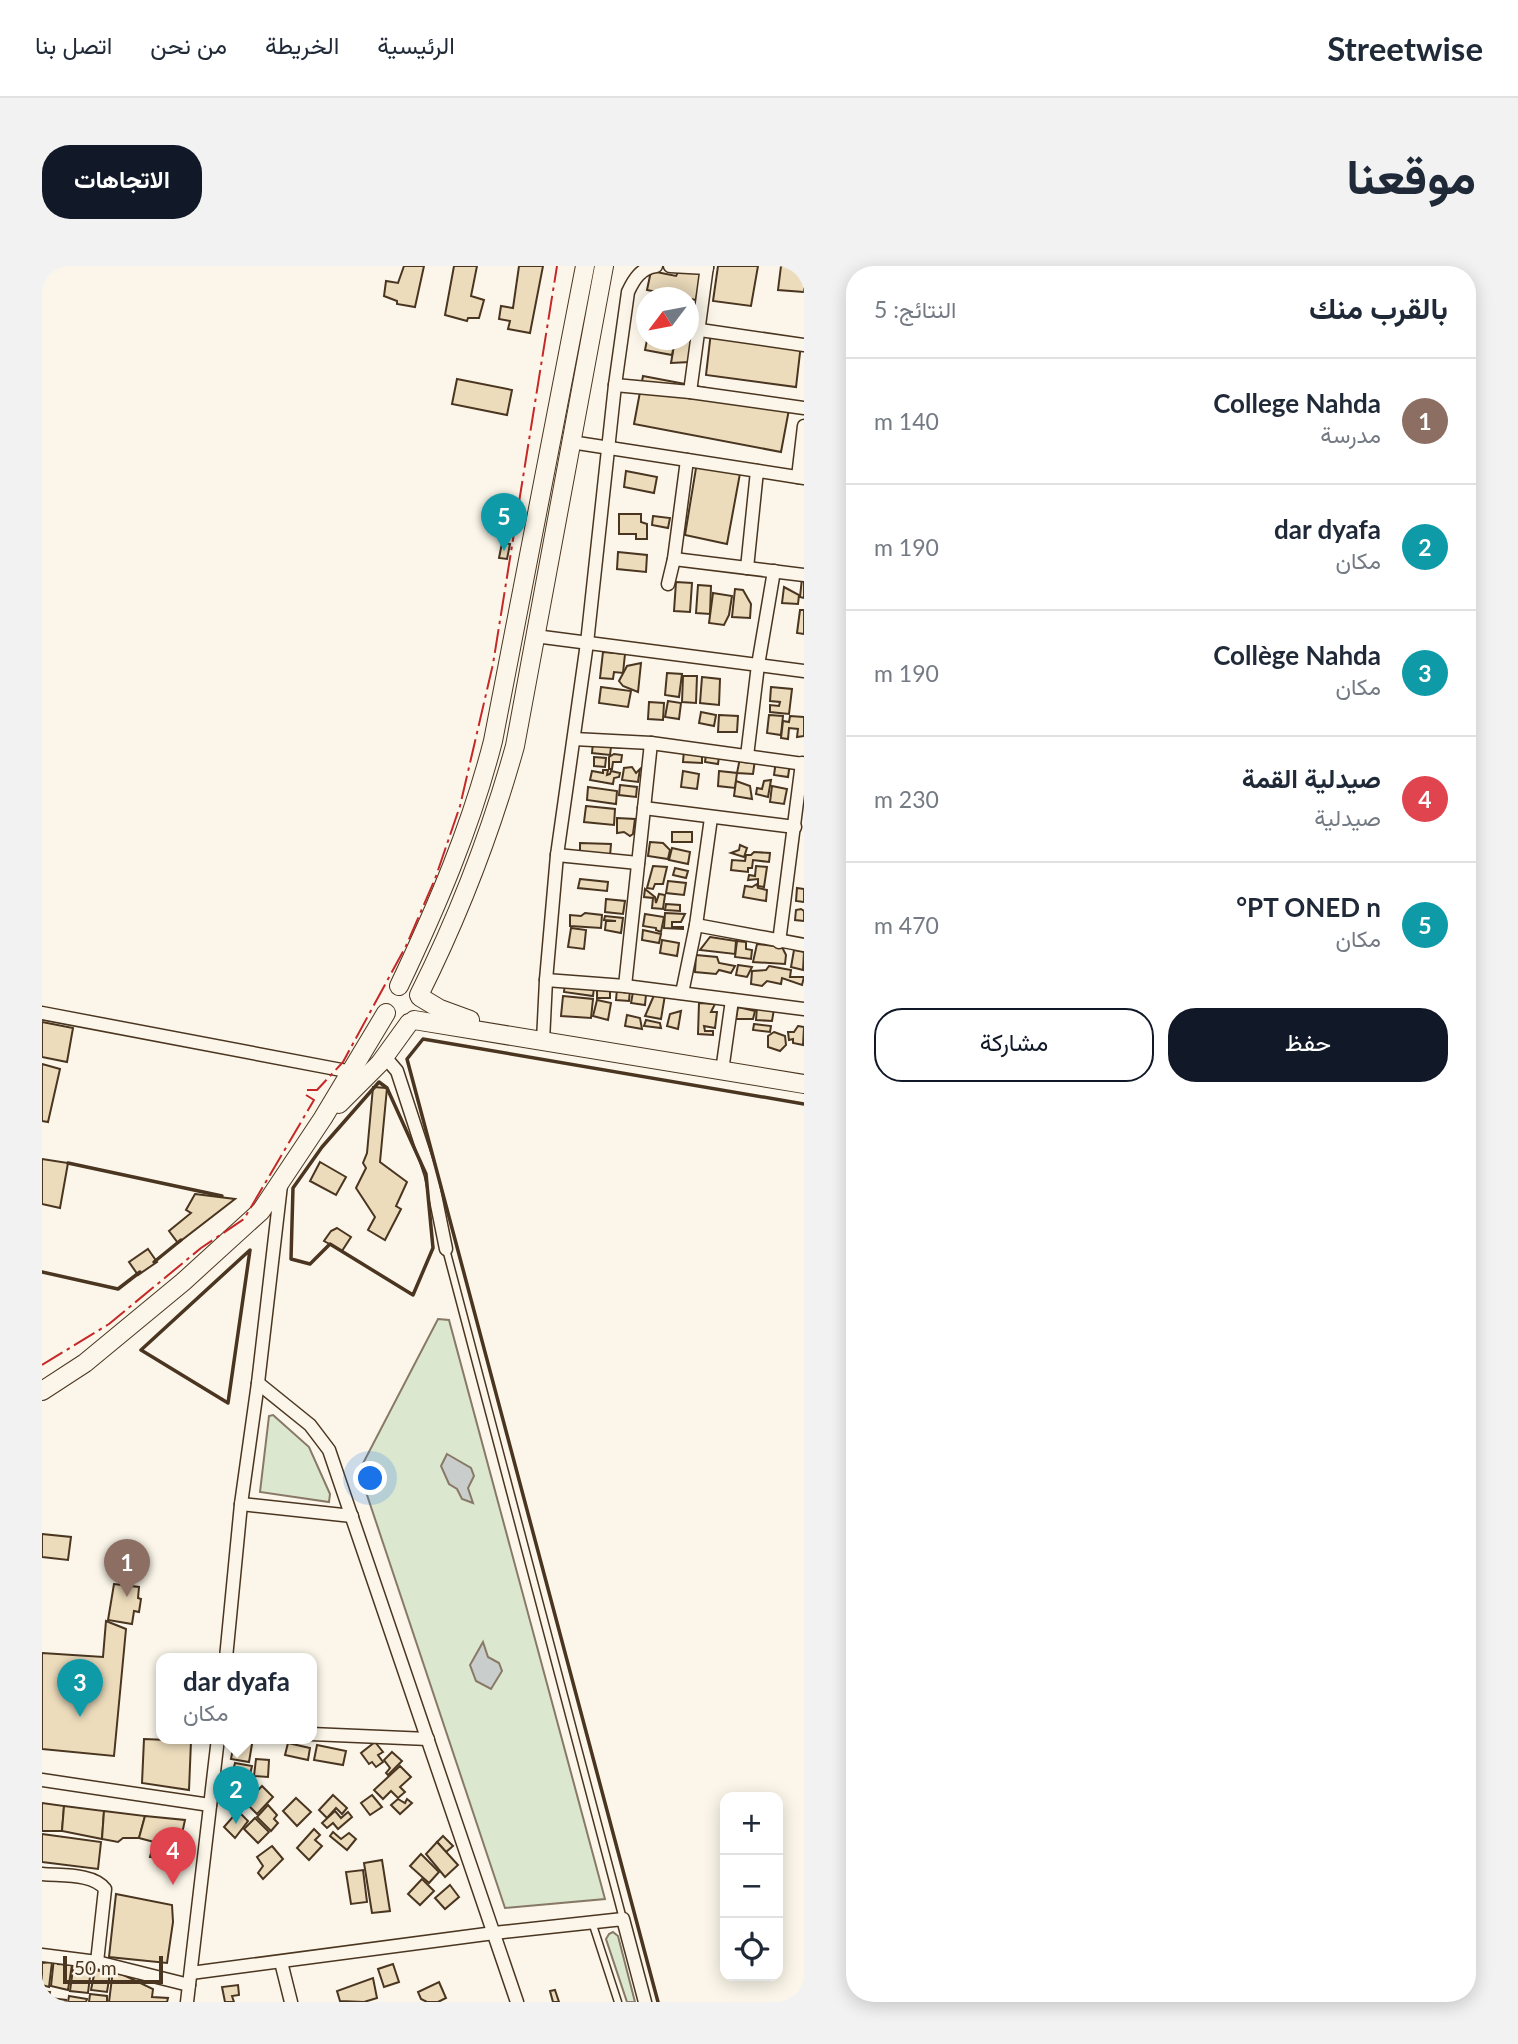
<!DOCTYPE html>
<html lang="ar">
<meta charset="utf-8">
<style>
body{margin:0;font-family:Lato,Vazirmatn,sans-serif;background:#f2f2f3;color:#1f2937;direction:rtl}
.controls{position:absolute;right:21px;bottom:21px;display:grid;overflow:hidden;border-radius:14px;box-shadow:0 4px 18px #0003}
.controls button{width:63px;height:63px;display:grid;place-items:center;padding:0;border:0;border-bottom:2px solid #e0e1e3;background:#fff;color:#1f2937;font:35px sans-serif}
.compass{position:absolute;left:594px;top:21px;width:63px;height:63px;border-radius:50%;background:#fff;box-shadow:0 4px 18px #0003;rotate:238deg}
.scale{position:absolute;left:21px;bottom:18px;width:100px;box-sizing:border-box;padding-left:7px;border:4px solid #4a3520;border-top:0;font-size:19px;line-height:24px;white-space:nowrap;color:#4a3520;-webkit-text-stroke:5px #fbf6e9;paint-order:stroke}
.you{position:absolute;left:329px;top:1213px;width:24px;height:24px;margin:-18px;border:5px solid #fff;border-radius:50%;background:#1a73e8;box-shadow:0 0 0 10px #1a73e833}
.badge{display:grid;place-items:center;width:46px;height:46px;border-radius:50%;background:#111827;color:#fff;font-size:23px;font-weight:700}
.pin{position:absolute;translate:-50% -58px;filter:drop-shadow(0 2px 4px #0008)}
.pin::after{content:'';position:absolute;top:37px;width:24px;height:21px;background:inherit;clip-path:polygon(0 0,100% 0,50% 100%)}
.popup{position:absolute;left:114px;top:1387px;width:161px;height:91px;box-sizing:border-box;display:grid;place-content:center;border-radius:14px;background:#fff;filter:drop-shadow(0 2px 5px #0005);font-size:23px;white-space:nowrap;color:#747a83}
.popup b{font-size:26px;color:#1f2937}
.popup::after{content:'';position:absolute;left:50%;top:100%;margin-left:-14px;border:14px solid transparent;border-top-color:#fff}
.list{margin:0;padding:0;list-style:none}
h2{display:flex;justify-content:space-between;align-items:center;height:91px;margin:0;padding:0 28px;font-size:30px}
h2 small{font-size:23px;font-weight:400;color:#747a83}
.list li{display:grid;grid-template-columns:46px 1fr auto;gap:21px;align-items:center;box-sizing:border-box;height:126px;padding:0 28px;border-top:2px solid #e0e1e3}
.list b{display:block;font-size:26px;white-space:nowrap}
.list p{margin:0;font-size:23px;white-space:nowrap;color:#747a83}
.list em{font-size:23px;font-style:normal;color:#747a83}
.actions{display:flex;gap:14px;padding:21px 28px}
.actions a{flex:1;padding:16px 0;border:2px solid #111827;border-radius:28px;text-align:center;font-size:24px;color:#111827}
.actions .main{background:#111827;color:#fff}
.icon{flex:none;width:38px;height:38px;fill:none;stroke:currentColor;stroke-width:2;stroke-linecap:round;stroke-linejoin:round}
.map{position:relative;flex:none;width:762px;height:1736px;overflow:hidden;direction:ltr;border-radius:28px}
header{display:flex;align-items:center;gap:42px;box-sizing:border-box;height:98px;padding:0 35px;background:#fff;border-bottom:2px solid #e0e1e3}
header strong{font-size:33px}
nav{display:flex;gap:38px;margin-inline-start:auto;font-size:24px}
.intro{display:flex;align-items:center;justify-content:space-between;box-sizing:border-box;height:168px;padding:0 42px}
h1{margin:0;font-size:49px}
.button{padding:18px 32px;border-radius:28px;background:#111827;color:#fff;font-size:24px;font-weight:700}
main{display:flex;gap:42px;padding:0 42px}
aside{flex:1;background:#fff;border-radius:28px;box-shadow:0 4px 18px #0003}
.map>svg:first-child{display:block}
</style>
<header>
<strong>Streetwise</strong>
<nav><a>الرئيسية</a><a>الخريطة</a><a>من نحن</a><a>اتصل بنا</a></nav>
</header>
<div class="intro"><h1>موقعنا</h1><a class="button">الاتجاهات</a></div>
<main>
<aside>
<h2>بالقرب منك<small>النتائج: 5</small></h2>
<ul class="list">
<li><span class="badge" style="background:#8d6e63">1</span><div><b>College Nahda</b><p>مدرسة</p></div><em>140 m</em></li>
<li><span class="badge" style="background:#0f9aa8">2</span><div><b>dar dyafa</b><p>مكان</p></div><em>190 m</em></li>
<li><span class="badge" style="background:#0f9aa8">3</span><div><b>Collège Nahda</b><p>مكان</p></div><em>190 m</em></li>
<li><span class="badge" style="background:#e0444e">4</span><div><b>صيدلية القمة</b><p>صيدلية</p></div><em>230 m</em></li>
<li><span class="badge" style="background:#0f9aa8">5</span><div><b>PT ONED n°</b><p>مكان</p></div><em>470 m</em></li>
</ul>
<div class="actions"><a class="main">حفظ</a><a>مشاركة</a></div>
</aside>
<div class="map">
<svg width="762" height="1736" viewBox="0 0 762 1736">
<rect width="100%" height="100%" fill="#fbf6e9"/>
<g fill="#dce7d0" stroke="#887966" stroke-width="2">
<polygon points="396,1053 407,1054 563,1633 463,1642 317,1205"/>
<polygon points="231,1149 267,1181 288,1228 287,1236 218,1226 227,1150"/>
<polygon points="571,1666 576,1670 593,1736 585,1736 564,1673 567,1668"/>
</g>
<g fill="#c9cecd" stroke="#887966" stroke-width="2">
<polygon points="405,1188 429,1202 432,1210 426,1222 431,1237 420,1233 415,1223 407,1218 399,1200"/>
<polygon points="441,1376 446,1391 457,1397 460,1405 449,1423 434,1415 428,1399"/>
</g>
<g fill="#ecdcbc" stroke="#4a3520" stroke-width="2">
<polygon points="362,0 382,0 373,41 355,38 355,35 342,30 344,15 356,17"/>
<polygon points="412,0 435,0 429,30 442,34 437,52 426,52 425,55 403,49"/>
<polygon points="477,0 501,0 488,67 466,63 468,55 457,53 459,40 471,42"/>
<polygon points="676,0 716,0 709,40 671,35"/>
<polygon points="739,0 762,0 762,26 736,24"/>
<polygon points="638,3 659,7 654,34 605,24 609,5 634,10"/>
<polygon points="646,39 654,41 648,96 629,97 633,74 646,74"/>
<polygon points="669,66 759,78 754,121 664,109"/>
<polygon points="605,74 633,74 630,89 603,84"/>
<polygon points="601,110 748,138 739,186 592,158"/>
<polygon points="415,113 470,124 465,149 410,138"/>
<polygon points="655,196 699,202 685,278 643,269"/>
<polygon points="584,205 615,211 612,227 582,221"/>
<polygon points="577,248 599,248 599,256 605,258 605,273 594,273 594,268 577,268"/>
<polygon points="611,250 628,252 626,262 610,259"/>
<polygon points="460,277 468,278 465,293 457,292"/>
<polygon points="576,286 605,289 604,306 575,303"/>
<polygon points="760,312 762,312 762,332 758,331"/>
<polygon points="634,316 650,317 648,346 632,345"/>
<polygon points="656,319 669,320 668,348 654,347"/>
<polygon points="742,321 757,329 756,338 740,337"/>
<polygon points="693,323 701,324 709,338 708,352 690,351"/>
<polygon points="671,327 690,330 687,349 682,359 667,357"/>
<polygon points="758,344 762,344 762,368 755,367"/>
<polygon points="561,386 583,388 581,407 572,406 571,413 558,412"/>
<polygon points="599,397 596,426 581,420 577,415 585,400"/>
<polygon points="625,407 640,408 637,431 623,429"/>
<polygon points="641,410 655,410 654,437 640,436"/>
<polygon points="660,411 678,413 677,439 658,437"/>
<polygon points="559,421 589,425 586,441 557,437"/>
<polygon points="729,421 750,423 747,448 728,446 728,439 737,440 738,436 728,435"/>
<polygon points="626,435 639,437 637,453 623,451"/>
<polygon points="607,436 622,437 621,454 606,453"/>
<polygon points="659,446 674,449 672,460 657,457"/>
<polygon points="677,449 696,450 695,466 676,466"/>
<polygon points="727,449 741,450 739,469 725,467"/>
<polygon points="748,450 762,451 762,470 755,471 756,463 747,462 746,473 739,472 741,455 747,456"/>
<polygon points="551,476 579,479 578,482 569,481 568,489 550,487"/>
<polygon points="665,481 678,483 676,498 663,496"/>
<polygon points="642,484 660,485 660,497 641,496"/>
<polygon points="572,488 580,489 579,496 571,496 570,503 567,503 567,491"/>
<polygon points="552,491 564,492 563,501 552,500"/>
<polygon points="698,492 713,494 711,508 695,507"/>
<polygon points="734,495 748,497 746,511 732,509"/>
<polygon points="590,501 594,507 598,503 596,516 580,514 582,502"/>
<polygon points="561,504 566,504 565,509 568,508 569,505 578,507 577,511 572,512 571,518 548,514 550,505 561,507"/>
<polygon points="641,505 657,508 655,523 639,521"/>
<polygon points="677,505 695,507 693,522 676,520"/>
<polygon points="729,514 726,531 714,528 715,522 720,523 722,515"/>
<polygon points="694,515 708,520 710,533 692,530"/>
<polygon points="578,519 595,521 594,531 577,529"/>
<polygon points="730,520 745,523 742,538 728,536"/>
<polygon points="546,521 575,525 574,538 545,534"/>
<polygon points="544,540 573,543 572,559 542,556"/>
<polygon points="575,552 593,553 591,568 588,570 582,566 575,567"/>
<rect x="630" y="566" width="20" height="10"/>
<polygon points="608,576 621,577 628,584 626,593 606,590"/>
<polygon points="538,577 569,578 568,590 538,589"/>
<polygon points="698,579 705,582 702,591 689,587 697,584"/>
<polygon points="630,582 648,586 646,598 627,594"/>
<polygon points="712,586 728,587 727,596 711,594 710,602 706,602 706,606 689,604 690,594 703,595 704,589 709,589"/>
<polygon points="611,600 625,601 621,618 613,618 611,623 605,622"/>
<polygon points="714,600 725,601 722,621 716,620 716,613 706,614 707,609 713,610"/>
<polygon points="633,602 646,605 644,612 631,609"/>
<polygon points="538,613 566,616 565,625 536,622"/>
<polygon points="626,615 644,617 642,629 624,627"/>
<polygon points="715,618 716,622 725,624 724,635 701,631 703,620 710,621"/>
<polygon points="755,622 762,623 762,636 754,635"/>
<polygon points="603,623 613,631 614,637 617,628 623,629 621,643 610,642 611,632 602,631"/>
<polygon points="564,633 583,635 581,648 563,646"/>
<polygon points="624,638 638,639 638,645 623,644"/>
<polygon points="759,643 762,645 762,655 753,654 754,644"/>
<polygon points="543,647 560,649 559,662 528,660 528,649 539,650"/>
<polygon points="623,647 643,648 639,656 630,656 630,661 641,661 641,663 622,662"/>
<polygon points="603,648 622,651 619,666 614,664 614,662 601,660"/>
<polygon points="563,650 581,652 579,667 563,664 564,655 574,655 562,654"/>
<polygon points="529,662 544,664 542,683 526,681"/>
<polygon points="601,664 619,668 617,677 600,674"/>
<polygon points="668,671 694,675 693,688 658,684"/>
<polygon points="620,674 637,677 635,690 618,687"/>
<polygon points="695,675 704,676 704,683 710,684 709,693 693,691"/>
<polygon points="715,678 740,681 744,689 743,698 711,696"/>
<polygon points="752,684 762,686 761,704 749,701"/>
<polygon points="654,689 675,691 677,697 693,700 689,707 677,704 674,708 653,706"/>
<polygon points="696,699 710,701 705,711 694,709"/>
<polygon points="727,700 749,704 748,711 762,711 760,719 740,712 739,718 725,715 720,720 709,718 710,705 724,704"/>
<polygon points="523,717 552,721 551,730 522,726"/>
<rect x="555" y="723" width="13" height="9"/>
<polygon points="575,723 588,724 587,735 574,734"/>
<polygon points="591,726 604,728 603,739 589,737"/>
<polygon points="613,727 623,729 619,753 603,750"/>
<polygon points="521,730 551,733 549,752 519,750"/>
<polygon points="555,734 569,737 566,754 551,750"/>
<polygon points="657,737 673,738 669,746 675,746 673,762 662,760 663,765 671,765 671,769 656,768"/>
<polygon points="696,741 713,745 711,753 694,753"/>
<polygon points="715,741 732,743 730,755 714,754"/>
<polygon points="639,745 636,763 625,760 628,748"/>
<polygon points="585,749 598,752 600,763 583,760"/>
<polygon points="604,754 618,757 619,762 602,760"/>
<polygon points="0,756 31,762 25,796 0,791"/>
<polygon points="712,758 729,760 728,766 711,764"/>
<polygon points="756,760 762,761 761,779 751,777 751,773 747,774 746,766 752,766"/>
<polygon points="732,766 743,770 744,779 738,785 726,781 726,770"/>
<polygon points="0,798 18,803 6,856 0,855"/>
<polygon points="331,821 345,822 338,896 365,916 354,940 359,943 343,974 326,964 333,951 314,922 324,902 321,897 325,887"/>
<polygon points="0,893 26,897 18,942 0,938"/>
<polygon points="278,896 304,911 294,929 268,915"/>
<polygon points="153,928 193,933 136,977 127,965 149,947 144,944"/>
<polygon points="295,962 309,971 300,985 282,975 289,965"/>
<polygon points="106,983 115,996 96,1009 87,996"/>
<polygon points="0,1268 29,1271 26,1294 0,1291"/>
<polygon points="72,1318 97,1321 96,1332 99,1333 97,1346 92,1345 90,1358 66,1354"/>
<polygon points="64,1355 84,1363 72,1490 0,1483 0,1387 61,1391"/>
<polygon points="193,1472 211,1472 207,1496 189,1493"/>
<polygon points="102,1473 149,1475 147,1524 100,1517"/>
<polygon points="333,1476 341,1486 336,1489 341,1496 334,1501 330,1496 327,1498 319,1487"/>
<polygon points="246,1477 268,1482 266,1494 243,1489"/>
<polygon points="275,1479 304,1485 301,1499 272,1494"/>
<polygon points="350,1486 360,1495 346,1509 344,1507 348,1502 342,1494"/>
<polygon points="214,1493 227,1494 226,1511 212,1510"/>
<polygon points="193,1497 210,1500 206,1517 189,1513"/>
<polygon points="358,1500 369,1511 358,1521 363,1526 356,1532 349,1525 341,1533 332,1524"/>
<polygon points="220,1520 231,1531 215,1548 204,1537"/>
<polygon points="291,1529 305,1542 300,1548 294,1542 285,1552 277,1544"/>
<polygon points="330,1529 340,1541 328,1549 319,1537"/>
<polygon points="254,1532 269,1546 255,1560 241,1545"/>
<polygon points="356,1533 363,1537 365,1533 370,1537 358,1548 349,1539"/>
<polygon points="0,1537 22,1540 20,1565 0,1565"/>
<polygon points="226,1539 235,1549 232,1553 236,1557 229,1565 215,1551"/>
<polygon points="22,1540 62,1545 60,1573 20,1565"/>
<polygon points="62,1545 103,1550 97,1572 81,1572 76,1576 60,1573"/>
<polygon points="196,1545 206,1555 193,1572 182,1561"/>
<polygon points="293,1545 299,1552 306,1546 310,1551 296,1563 291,1557 285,1562 280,1557"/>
<polygon points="103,1550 143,1554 134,1595 108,1591 112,1576 97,1572"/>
<polygon points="213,1552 227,1566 216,1577 202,1563"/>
<polygon points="272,1563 278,1569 273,1574 280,1580 267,1594 255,1582"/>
<polygon points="291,1566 299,1573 307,1567 314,1573 305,1584 288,1570"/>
<polygon points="0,1568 59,1576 56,1603 0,1596"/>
<polygon points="401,1570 411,1580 404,1586 395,1576"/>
<polygon points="395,1576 416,1599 403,1611 384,1588"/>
<polygon points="230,1580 241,1593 221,1613 216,1607 221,1600 215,1591"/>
<polygon points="379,1588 397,1606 387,1617 368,1600"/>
<polygon points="340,1594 348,1645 330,1647 322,1597"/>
<polygon points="321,1604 325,1636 309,1638 304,1606"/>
<polygon points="380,1613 392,1625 378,1639 366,1628"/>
<polygon points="408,1619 417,1631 403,1643 393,1632"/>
<polygon points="74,1628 130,1639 131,1656 125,1697 67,1691"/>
<polygon points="12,1692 16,1693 16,1698 30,1699 26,1724 9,1720"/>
<polygon points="32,1695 49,1702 46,1727 28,1725"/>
<polygon points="10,1696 7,1721 0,1719 0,1697"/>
<polygon points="351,1698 357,1716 342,1721 336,1703"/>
<polygon points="53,1704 68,1707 65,1726 49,1724"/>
<polygon points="71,1704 111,1723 110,1731 126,1732 125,1736 67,1736"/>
<polygon points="331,1712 335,1732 322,1736 298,1735 295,1725"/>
<polygon points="397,1716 404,1732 396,1736 385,1736 379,1733 376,1726"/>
<polygon points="196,1719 197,1729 190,1730 192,1736 183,1736 180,1721"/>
<polygon points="513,1724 517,1736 511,1736 508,1725"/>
<polygon points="0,1725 8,1726 6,1736 0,1736"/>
<polygon points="48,1728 65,1730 65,1736 47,1736"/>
<polygon points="27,1730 45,1733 44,1736 26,1736"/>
<polygon points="8,1732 24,1734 24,1736 8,1736"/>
</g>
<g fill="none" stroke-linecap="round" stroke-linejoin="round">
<defs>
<g id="service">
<polyline points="404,983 581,1653"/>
<polyline points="550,1656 576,1736"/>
</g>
<g id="minor">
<polyline points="628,0 665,2"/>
<polyline points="658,64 762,79"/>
<polyline points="573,119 648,126 762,142"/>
<polyline points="648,126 665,0"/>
<polyline points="529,176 762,212"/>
<polyline points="756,211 762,160"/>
<polyline points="632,293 762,309"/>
<polyline points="705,302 715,205"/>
<polyline points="626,318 632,293 645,194"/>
<polyline points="493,370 762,405"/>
<polyline points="532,473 609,477 762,498"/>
<polyline points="705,490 716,399 732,305"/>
<polyline points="602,542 753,561"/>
<polyline points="515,589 596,597"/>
<polyline points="654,659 762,679"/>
<polyline points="737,676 760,497"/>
<polyline points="504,714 583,720 762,743"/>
<polyline points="583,720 609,477"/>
<polyline points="640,727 654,659 669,552"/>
<polyline points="0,747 310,806"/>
<path d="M501,775L504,714L515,589L545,377L573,119L586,26C592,13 599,2 614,0"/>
<polyline points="343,791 355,805 389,909 404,983"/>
<polyline points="680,805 690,734"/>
<polyline points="216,1117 268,1159 287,1184 475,1736"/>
<polyline points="199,1238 310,1250"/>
<polyline points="184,1392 199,1238 216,1117 239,919"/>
<polyline points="269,1468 386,1473"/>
<polyline points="0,1514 168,1539"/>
<path d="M0,1608C19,1610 51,1607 63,1623L55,1696"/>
<polyline points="0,1689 55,1696 147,1719"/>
<polyline points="239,1696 249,1736"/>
<polyline points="149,1707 452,1667 581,1653 603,1736"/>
<polyline points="145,1736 176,1472"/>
</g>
<g id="secondary">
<path d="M357,720C395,640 429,561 451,475L543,0"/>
<path d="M377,729C417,649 449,566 473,480L562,0"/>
<polyline points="378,731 398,743 428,754"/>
<polyline points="372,754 762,818"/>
<polyline points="297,838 338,797 367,757"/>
<polyline points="0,1125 43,1097 141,1016 219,945 281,852 344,747"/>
</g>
</defs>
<use href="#service" stroke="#4a3520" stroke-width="9"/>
<use href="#minor" stroke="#4a3520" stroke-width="15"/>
<use href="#secondary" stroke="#4a3520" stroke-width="20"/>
<use href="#service" stroke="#fbf6e9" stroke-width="6"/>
<use href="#minor" stroke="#fbf6e9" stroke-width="12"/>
<use href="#secondary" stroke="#fbf6e9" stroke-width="18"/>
<g stroke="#4a3520" stroke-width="3.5">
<polygon points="337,816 345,822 384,908 391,982 371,1029 288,978 268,998 249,993 251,922 280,881"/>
<polyline points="26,897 180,930"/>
<polygon points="208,984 186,1137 99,1084"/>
<polyline points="112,996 139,974"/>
<polyline points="0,1006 76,1023 98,1006"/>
<polyline points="616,1736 365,793 381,773 762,838"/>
</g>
<g stroke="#c62828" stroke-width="2" stroke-dasharray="24 5 3.5 5" stroke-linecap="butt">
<polyline points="265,824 275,824 301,796 364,680 393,613 418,540 451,398 515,0"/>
<polyline points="0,1099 67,1058 159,982 202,953 272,834 264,829"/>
</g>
</g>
</svg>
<div class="controls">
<button>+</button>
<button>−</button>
<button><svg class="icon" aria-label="locate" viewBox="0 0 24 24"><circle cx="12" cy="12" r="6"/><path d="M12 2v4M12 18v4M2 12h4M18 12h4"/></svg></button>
</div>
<svg class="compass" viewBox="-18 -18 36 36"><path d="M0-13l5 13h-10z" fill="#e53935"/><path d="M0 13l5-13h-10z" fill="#747a83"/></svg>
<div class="scale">50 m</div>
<div class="you"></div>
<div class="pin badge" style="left:85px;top:1331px;background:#8d6e63">1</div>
<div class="pin badge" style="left:194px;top:1558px;background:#0f9aa8">2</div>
<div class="popup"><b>dar dyafa</b>مكان</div>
<div class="pin badge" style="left:38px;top:1451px;background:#0f9aa8">3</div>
<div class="pin badge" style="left:131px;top:1619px;background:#e0444e">4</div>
<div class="pin badge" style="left:462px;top:285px;background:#0f9aa8">5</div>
</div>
</main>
